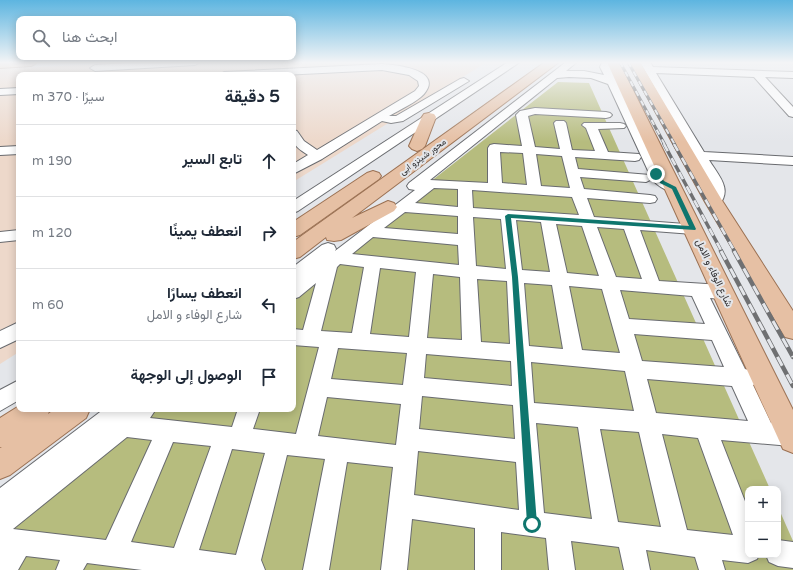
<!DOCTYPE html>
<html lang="ar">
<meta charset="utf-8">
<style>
body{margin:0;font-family:"Varela Round",Vazirmatn,sans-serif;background:#f6f6f7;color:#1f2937;direction:rtl}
.controls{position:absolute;right:12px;bottom:12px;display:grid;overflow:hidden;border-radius:8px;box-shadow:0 2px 10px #0003}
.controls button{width:36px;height:36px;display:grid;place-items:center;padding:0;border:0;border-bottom:1px solid #e0e1e3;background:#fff;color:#1f2937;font:20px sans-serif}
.stop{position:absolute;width:12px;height:12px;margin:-9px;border:3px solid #0f766e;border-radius:50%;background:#fff}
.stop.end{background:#0f766e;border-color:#fff;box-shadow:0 1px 4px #0008}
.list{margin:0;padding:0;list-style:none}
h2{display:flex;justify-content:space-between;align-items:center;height:52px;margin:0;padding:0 16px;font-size:17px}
h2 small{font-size:13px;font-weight:400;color:#747a83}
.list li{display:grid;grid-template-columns:26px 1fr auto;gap:12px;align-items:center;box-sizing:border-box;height:72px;padding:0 16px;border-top:1px solid #e0e1e3}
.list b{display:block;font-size:15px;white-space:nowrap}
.list p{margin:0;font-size:13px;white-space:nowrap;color:#747a83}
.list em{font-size:13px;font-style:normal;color:#747a83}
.icon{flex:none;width:22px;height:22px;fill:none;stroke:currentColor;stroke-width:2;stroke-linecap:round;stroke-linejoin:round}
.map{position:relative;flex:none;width:793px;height:570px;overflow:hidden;direction:ltr}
.search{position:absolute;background:#fff;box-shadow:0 2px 10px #0003;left:16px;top:16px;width:280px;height:44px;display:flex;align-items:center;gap:10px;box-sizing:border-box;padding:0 14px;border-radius:8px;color:#747a83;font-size:15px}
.panel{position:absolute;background:#fff;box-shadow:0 2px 10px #0003;left:16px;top:72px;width:280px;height:340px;border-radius:8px;direction:rtl}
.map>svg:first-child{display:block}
</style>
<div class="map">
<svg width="793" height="570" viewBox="0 0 793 570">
<rect width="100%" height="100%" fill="#e4e6ea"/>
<polygon fill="#edd8ca" points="140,62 487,62 293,182 293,75 19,75 19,352 0,364 0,69"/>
<polygon fill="#b6bc7e" points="558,82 589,83 770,489 748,489 748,555 778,555 778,507 793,541 793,570 0,570 0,518 139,409 293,409 293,289"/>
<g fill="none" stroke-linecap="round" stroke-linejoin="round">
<defs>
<g id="minor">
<polygon points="145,62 200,62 195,65 95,71 90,68 95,65"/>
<polygon points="508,62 520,62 298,211 293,213 293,201"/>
<path d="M566,62H577L566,71H584L604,75L600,67L602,62H612L610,67L664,176L679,185L681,188L679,191C669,193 658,187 652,179L646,182L580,177L584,189L650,195L655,196L657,199L655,202L650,203L587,198L594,217L698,225L701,229L698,233L693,234L640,230L659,281L722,285L728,287L731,292L728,297L722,299L710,298L745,369L755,372L758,378L755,384L753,385L771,423L793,425V445L791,446L721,440L748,509V555H759L757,559L748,563L722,560L725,570H699L695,557L646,550L650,570H624L619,547L571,541L575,570H549L546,538L501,532V570H475V528L412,519L407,570H381L393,467L347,462L329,570H303L325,459L287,455L261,560L265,570H142L87,563L83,570H56L60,560L26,556L18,570H0V488L104,409H156L150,418L232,427L238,409H260L253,429L296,434L319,347L293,345V329L303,330L316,283L299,297L293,299V267L322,245L328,243L334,245L336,249L335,251L415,190L409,189L407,186L409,183ZM569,77L591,78L608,84L650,175L578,169L575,157L635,161L639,160L641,157L639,154L608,152L598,129L624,128L626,126L624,124L620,123H584L582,125L586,128L595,151L572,150L566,123L564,121H556L554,123L560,149L535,147L528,116L535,114L606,118L610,117L612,115L610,113L606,112L535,108L520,111L516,115L522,146L494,144L490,145L488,148V183L430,180L557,78ZM500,152L523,153L527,185L502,183ZM536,154L562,156L570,188L541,186ZM434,188L458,189V207L415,203ZM472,190L572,197L579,215L473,208ZM405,212L458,216V234L384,228ZM473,217L501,219L506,269L476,266ZM516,220L541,222L550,272L522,270ZM556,224L582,226L599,276L567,273ZM597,227L624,229L642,279L616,277ZM373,237L458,245L459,265L352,254ZM340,264L364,267L352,333L321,331L337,267ZM380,268L416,272L409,337L370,334ZM433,274L460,277L462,340L427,338ZM477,279L507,281L510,344L481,342ZM524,283L552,285L563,349L529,346ZM569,286L602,289L620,353L582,350ZM620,290L692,296L705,324L629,319ZM634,334L712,340L724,367L642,361ZM338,348L407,353L403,385L331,379ZM426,354L511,361L512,386L424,378ZM531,362L625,371L634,411L534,403ZM647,379L732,386L748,421L656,413ZM422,396L513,405L515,439L419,429ZM327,397L401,404L396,445L318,436ZM536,423L578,427L592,519L544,513ZM600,429L639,432L661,527L618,522ZM662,434L698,438L733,535L687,530ZM127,437L152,440L106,540L13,529ZM173,442L211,446L174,548L131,542ZM232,449L265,453L236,555L199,550ZM418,451L516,462L519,510L414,495Z"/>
<path d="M640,62H650L653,67L793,72V78L765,77L793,107V117L789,116L754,77L656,73L704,152L793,157V165L709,160C718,175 733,189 719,205L714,206L709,205L707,202L712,192L708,182Z"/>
<path d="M382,64C397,65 444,70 424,94C417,102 399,110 389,116H396L460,79L464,78L469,81L403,121L391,123L382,121L322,159L293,174V164L308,155C296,147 293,146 293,130L297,131L304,141L317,150L415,91L419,86L418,81L409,75L382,70L282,75H219L224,72Z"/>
<polygon points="19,88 19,94 0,95 0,89"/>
<polygon points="19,146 19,154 0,155 0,147"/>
<polygon points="19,230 19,240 0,242 0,232"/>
<polygon points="19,322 19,339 0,348 0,331"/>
<polygon points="19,380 19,400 0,411 0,390"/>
<polygon points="778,540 793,542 793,568 778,566 769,562 766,555 778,555"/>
</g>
<g id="major">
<polygon points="0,62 37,62 35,64 31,66 0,68"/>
<polygon points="545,62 559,62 352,218 388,201 394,203 397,207 394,211 341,240 334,241 327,240 326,237 300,257 293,259 293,242"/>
<polygon points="607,62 619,62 793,410 793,453 783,449"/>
<polygon points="628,62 640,62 723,202 793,311 793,339 785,337 705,202"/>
<polygon points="429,113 434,114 436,117 425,146 422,149 417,151 412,149 409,146 422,117 424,114"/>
<polygon points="373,171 379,173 381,176 379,179 300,235 293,237 293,222 367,173"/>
<polygon points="19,406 19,409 50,409 48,414 55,409 90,409 86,418 10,475 0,479 0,448 2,447 0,447 0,418"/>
</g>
</defs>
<use href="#minor" stroke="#696b6f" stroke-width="2"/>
<use href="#major" stroke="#9b7153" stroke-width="2"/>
<use href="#minor" fill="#fff" fill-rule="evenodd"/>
<use href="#major" fill="#e6c0a4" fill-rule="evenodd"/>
<defs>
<g id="rail-far2">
<polyline points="620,62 665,145"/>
<polyline points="628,62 675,145"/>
</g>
<g id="rail-far1">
<polyline points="664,144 722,252"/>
<polyline points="674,144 735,252"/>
</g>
<g id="rail">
<polyline points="721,251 793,386"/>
<polyline points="734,251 793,357"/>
</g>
</defs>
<use href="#rail-far2" stroke="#6f7072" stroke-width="3"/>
<use href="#rail-far1" stroke="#6f7072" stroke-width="3.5"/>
<use href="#rail" stroke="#6f7072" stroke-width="4.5"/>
<use href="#rail-far2" stroke="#e4e6ea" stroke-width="2" stroke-dasharray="5.5" stroke-linecap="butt"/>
<use href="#rail-far1" stroke="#e4e6ea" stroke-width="2.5" stroke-dasharray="8" stroke-linecap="butt"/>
<use href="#rail" stroke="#e4e6ea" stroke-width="3" stroke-dasharray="10" stroke-linecap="butt"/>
</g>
<linearGradient id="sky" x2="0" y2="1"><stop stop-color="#5db5e0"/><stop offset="0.44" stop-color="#f3f4f6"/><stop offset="1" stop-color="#f3f4f6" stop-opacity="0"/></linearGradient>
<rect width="793" height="142" fill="url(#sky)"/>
<polygon fill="#0f766e" points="654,173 658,173 664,181 676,187 696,229 695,230 511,218 518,277 537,524 535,527 532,529 528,527 527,524 512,277 505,216 508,214 689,226 672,189 660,183"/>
<g text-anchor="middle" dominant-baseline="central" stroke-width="4" stroke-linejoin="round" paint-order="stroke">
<g font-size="9" fill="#2d2d2f" stroke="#e4e6ea">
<text transform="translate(423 157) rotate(-36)">محور شينزو ابى</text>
</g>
<g font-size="10" fill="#2d2d2f" stroke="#e4e6ea">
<text transform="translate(714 273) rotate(65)">شارع الوفاء و الامل</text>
</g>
</g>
</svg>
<div class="controls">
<button>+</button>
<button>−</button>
</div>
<div class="stop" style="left:532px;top:524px"></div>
<div class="stop end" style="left:656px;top:174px"></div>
<div class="search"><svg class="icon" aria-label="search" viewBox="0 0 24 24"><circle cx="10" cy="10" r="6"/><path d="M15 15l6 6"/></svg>ابحث هنا</div>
<section class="panel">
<h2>5 دقيقة<small>سيرًا · 370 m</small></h2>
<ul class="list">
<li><svg class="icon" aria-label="ahead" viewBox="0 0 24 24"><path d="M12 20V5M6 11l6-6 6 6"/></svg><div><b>تابع السير</b></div><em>190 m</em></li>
<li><svg class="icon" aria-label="right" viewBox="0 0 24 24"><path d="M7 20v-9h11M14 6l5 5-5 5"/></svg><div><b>انعطف يمينًا</b></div><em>120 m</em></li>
<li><svg class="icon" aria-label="left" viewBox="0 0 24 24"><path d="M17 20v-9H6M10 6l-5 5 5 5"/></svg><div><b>انعطف يسارًا</b><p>شارع الوفاء و الامل</p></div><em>60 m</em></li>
<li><svg class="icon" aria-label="arrive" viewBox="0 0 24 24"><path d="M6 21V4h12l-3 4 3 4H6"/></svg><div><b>الوصول إلى الوجهة</b></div></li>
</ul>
</section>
</div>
